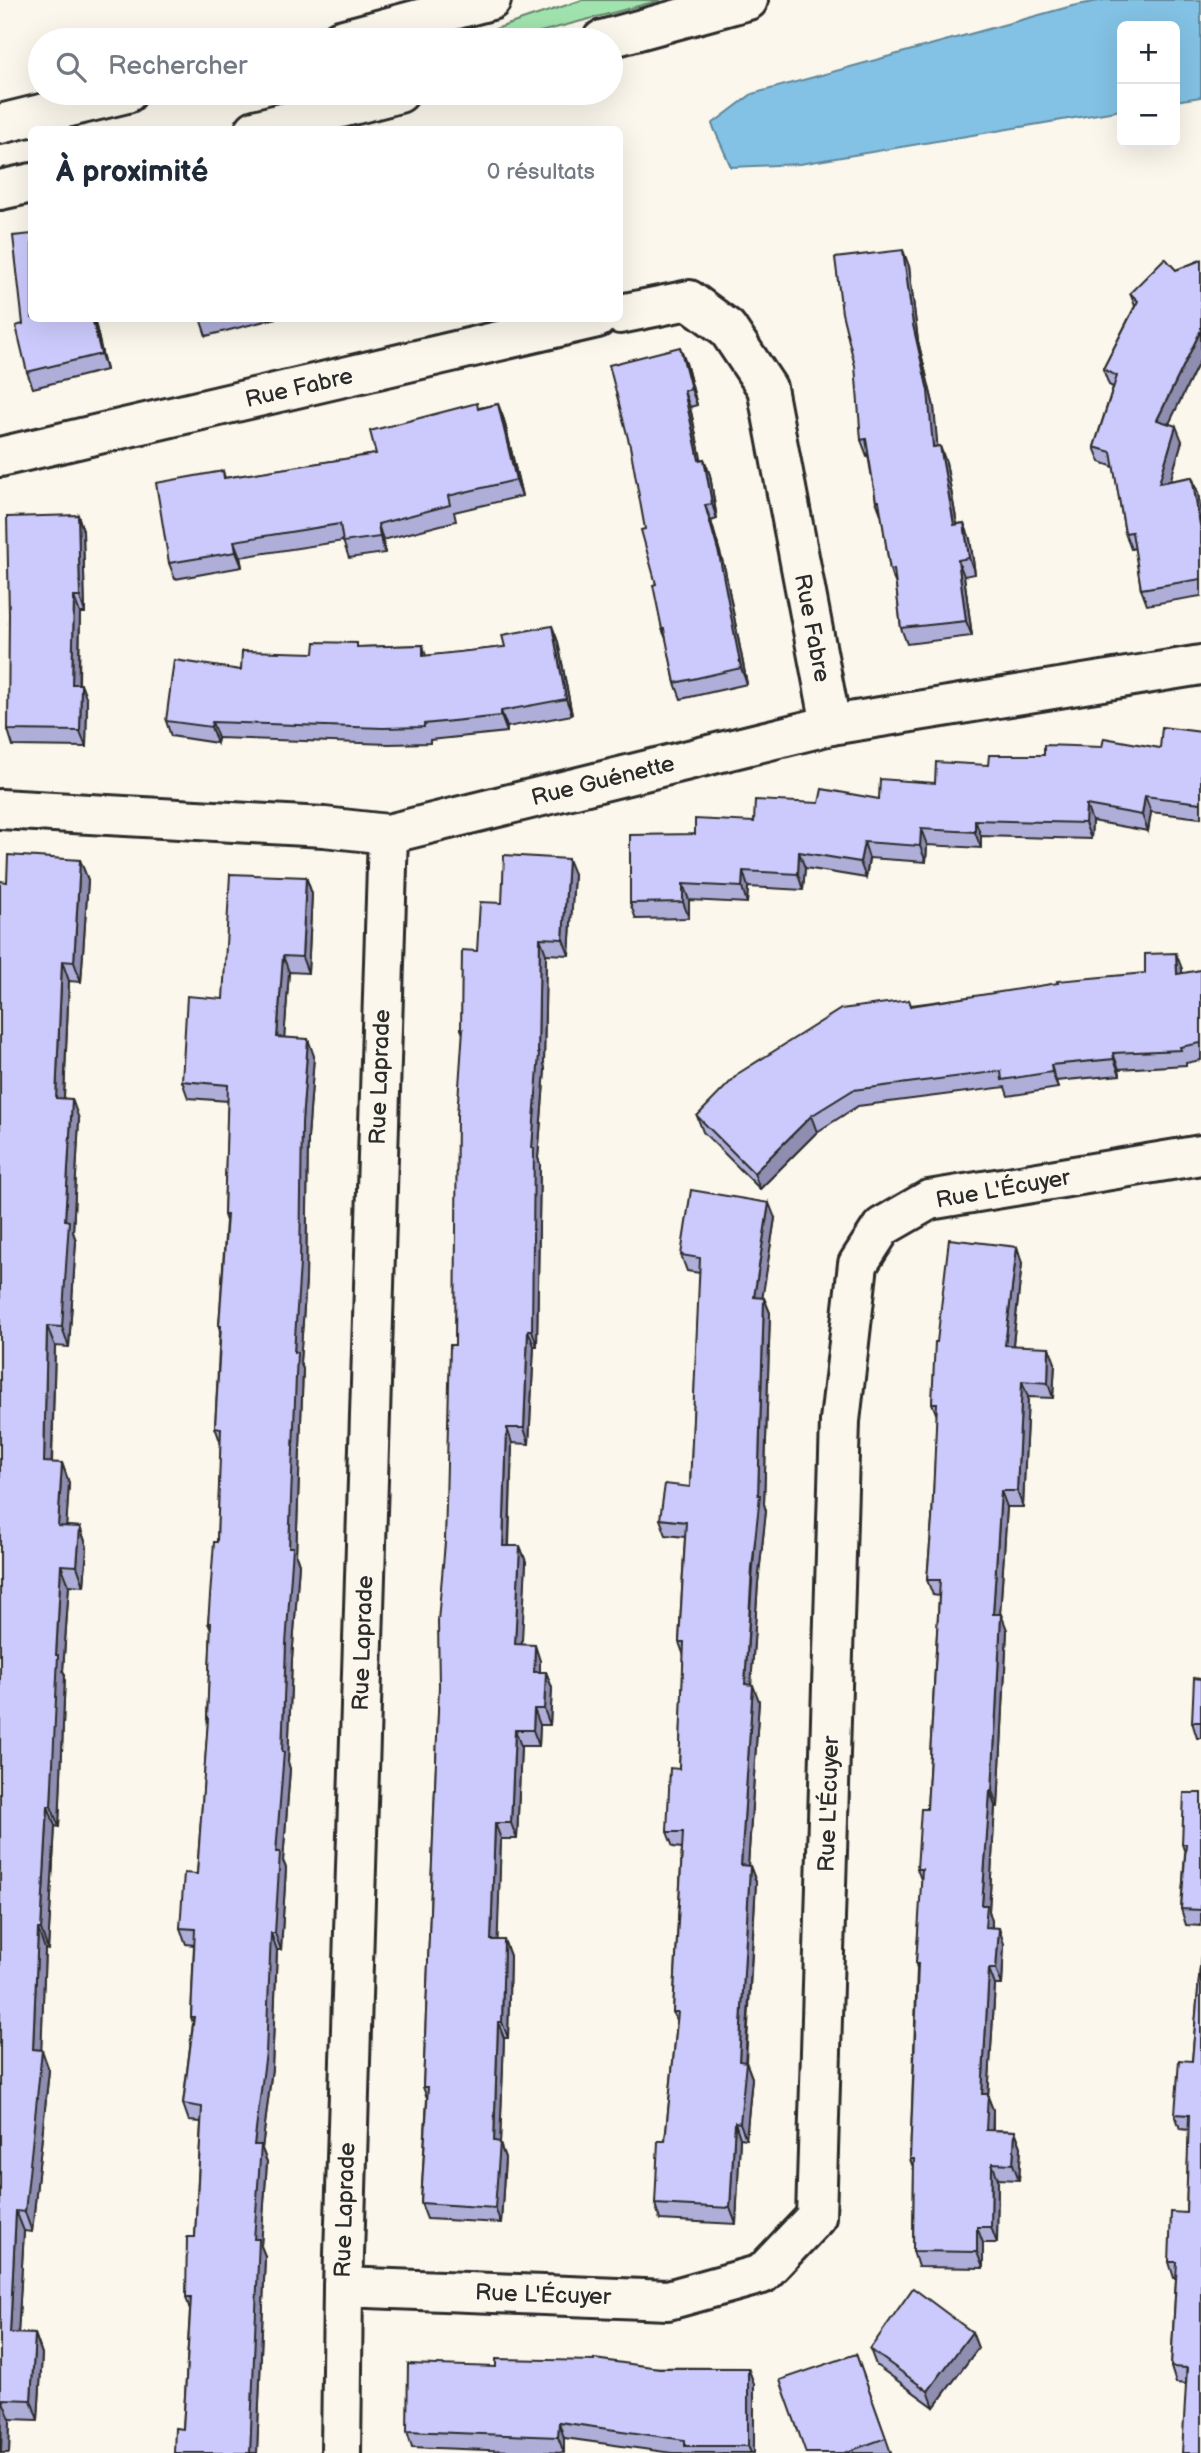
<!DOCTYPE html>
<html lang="fr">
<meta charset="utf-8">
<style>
body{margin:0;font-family:"Balsamiq Sans",sans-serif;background:#f2f2f3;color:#1f2937}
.controls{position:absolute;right:21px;top:21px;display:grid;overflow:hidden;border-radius:10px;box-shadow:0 7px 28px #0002}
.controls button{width:63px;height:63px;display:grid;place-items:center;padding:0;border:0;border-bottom:2px solid #e0e1e3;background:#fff;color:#1f2937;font:35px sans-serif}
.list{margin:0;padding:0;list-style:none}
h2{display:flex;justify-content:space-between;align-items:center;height:91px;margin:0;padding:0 28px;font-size:30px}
h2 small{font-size:23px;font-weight:400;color:#747a83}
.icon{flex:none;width:38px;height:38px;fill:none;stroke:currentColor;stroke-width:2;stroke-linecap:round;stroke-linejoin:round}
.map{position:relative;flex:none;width:1201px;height:2453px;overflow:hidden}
.search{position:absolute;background:#fff;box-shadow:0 7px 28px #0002;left:28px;top:28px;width:595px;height:77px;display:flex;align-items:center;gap:18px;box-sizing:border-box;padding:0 24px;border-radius:38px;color:#747a83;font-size:26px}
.panel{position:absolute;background:#fff;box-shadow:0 7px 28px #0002;left:28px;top:126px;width:595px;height:196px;border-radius:10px}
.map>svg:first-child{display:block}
</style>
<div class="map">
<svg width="1201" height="2453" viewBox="0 0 1201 2453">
<rect width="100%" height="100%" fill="#fbf7ec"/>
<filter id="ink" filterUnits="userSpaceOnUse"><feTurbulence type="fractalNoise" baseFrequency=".0143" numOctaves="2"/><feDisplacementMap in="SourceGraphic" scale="14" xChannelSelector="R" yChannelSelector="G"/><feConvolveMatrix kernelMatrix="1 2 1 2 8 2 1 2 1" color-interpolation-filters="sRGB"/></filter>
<g filter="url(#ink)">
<polygon fill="#a1e3ae" stroke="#66876c" stroke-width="2" points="582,0 661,0 510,40 462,40"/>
<polygon fill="#83c2e4" stroke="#60869a" stroke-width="2" points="1104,0 1201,0 1201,97 1175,101 1175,26 1122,26 1122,110 800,164 731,167 712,124 752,94 1072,6"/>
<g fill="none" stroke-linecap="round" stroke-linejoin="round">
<defs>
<g id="minor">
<polyline points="620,314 689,300 727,328 767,388 831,725"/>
<polyline points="0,457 597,318"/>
<polyline points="0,809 324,827 388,834 831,725 1201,665"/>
<polyline points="343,2287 668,2300 762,2274 816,2217 840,1421 858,1264 882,1227 929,1200 1201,1155"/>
<polyline points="341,2453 343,2287 388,834"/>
</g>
<g id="tertiary">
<polyline points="340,40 491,0"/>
<polyline points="602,40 748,0"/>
<polyline points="0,124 127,93"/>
<polyline points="255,130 399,93"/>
<polyline points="0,190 32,183"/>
</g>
</defs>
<use href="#minor" stroke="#2b2b2b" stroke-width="44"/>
<use href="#tertiary" stroke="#2b2b2b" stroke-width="44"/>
<use href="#minor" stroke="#fbf7ec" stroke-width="38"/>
<use href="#tertiary" stroke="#fbf7ec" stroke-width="38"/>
</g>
<g fill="#afaed9" stroke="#2b2b2b" stroke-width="2">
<polygon points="1201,260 1201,358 1169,423 1182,441 1170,481 1192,477 1198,493 1201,513 1201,596 1147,605 1141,589 1135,548 1131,549 1125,533 1114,467 1100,462 1094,447 1113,387 1109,385 1103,369 1135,306 1130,293 1176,270"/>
<polygon points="909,266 918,341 934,407 937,447 946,462 957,524 964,523 970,539 975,574 964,576 972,636 907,644 901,628 896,585 890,570 882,517 876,501 868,455 867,456 861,440"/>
<polygon points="32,318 94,318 106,370 33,388 27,372 23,324"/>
<polygon points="200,318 277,318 206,336"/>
<polygon points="686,363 697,405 690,407 701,460 704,459 710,475 717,519 711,521 725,570 747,684 681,699 675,683 667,641 662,629 656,584 645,529"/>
<polygon points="498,404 504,420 522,496 454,512 456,521 383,540 385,553 349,558 343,541 240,557 242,567 175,579 169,563 223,471 225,478 376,454 479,408"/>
<polygon points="78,515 83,531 85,613 80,613 79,684 87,700 86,747 13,746 8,730"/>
<polygon points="552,626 558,642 572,715 507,727 507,732 430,740 430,743 389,744 218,738 217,743 171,736 166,721 241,670 314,653 359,647 423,645 426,656 505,647"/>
<polygon points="1201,732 1201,818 1151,812 1148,831 1092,821 1091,839 981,836 981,848 927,845 926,862 869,858 866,878 805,868 803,890 748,887 747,903 689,900 689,918 636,919 630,903 695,834 754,822 819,803 879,799 935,783 988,765 1044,755 1102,747 1160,748"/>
<polygon points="80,860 88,880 81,982 69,981 64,1098 79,1119 73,1232 76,1241 69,1347 55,1346 52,1463 62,1463 69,1483 66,1526 80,1527 87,1547 84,1586 69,1585 63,1671 65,1675 59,1827 55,1826 48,1950 45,1949 41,2050 49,2070 32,2232 24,2231 18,2333 35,2334 42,2354 38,2420 10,2419 9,2453 0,2453 7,882"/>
<polygon points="574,874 569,955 546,954 544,1064 545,1069 538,1158 540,1164 537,1346 534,1346 529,1444 512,1443 509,1546 520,1546 526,1562 521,1644 540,1661 540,1672 546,1672 552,1688 550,1725 540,1725 539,1746 521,1746 517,1839 501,1839 497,1940 504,1940 510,1956 508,2038 504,2038 500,2144 505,2158 501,2223 427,2219 421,2203 427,2098 423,2087 445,1543 455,1345 463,1034 461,1029 477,951 502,903"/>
<polygon points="306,877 312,894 308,973 289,972 284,1038 314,1056 308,1138 306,1280 300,1362 303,1369 296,1555 299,1564 292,1660 288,1762 290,1769 283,1861 286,1868 281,1950 277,1950 272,2068 262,2149 267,2162 261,2246 265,2256 257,2453 174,2453 183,2429 190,2310 186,2297 195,2237 201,2122 189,2121 183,2104 193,2023 191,2017 194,1945 186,1944 180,1928 197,1874 208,1723 207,1719 211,1630 208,1623 217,1542 221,1444 215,1427 220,1331 219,1326 226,1221 224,1215 228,1101 188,1098 182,1081 223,999"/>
<polygon points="1182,969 1182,974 1201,970 1201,1060 1186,1063 1186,1065 1119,1069 1120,1075 1056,1081 1058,1088 1008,1096 1005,1087 858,1106 817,1132 760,1189 703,1132 697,1116 909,1000 911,1005"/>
<polygon points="775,1218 762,1297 764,1298 770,1313 764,1504 766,1511 758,1583 751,1685 759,1701 748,1866 750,1866 756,1882 746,2062 752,2078 746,2139 740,2138 736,2224 660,2220 655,2204 665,2141 677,2022 673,2012 682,1848 673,1847 667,1832 679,1769 684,1656 679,1642 685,1537 666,1535 660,1519 690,1487 700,1273 687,1271 681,1255"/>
<polygon points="1017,1247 1022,1263 1013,1345 1055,1363 1053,1398 1028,1397 1023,1507 1007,1507 1000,1614 1007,1630 998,1807 995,1806 989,1911 992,1921 992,1928 1004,1944 1002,1985 995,1985 988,2097 993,2110 993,2130 1015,2131 1021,2147 1019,2180 998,2179 997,2243 983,2243 983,2268 918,2267 913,2251 914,2170 910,2159 917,1969 916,1964 922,1882 917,1869 927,1809 939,1596 933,1595 927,1580 932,1520 937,1416 932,1403 937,1342"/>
<polygon points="1201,1679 1201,1738 1197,1738 1192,1722"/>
<polygon points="1201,1793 1201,1926 1186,1925 1181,1909 1185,1853 1182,1844"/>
<polygon points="1201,1955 1186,2384 1176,2383 1171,2367 1176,2278 1174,2278 1169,2262 1186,2213 1189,2130 1180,2129 1175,2114 1192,2061"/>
<polygon points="972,2332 978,2348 934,2407 876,2365 870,2349"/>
<polygon points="856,2354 891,2453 806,2453"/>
<polygon points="496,2367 748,2368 754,2384 754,2453 672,2453 564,2438 564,2453 412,2447 407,2431"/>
</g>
<g fill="#8f8db0" stroke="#2b2b2b" stroke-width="2">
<polygon points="903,250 909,266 918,341 934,407 939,463 933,447 913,325"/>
<polygon points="92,318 94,318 106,370 101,354"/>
<polygon points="1201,330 1201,358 1163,436 1157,420"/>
<polygon points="680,347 686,363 697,405 691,389"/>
<polygon points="684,391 690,407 705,476 699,460"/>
<polygon points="498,404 504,420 522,496 516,480"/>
<polygon points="1176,426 1182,441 1165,499 1159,483"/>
<polygon points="940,446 946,462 960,541 954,525"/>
<polygon points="704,459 710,475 717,519 712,504"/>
<polygon points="1192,477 1198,493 1201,513 1201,531"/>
<polygon points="705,505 711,521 725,570 747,684 741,668"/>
<polygon points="78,515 83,531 85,613 80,597"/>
<polygon points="964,523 970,539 975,574 969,558"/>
<polygon points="378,524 383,540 385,553 380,537"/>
<polygon points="234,541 240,557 242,567 236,552"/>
<polygon points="958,560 964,576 972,636 966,621"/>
<polygon points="74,597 80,613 78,700 72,684"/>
<polygon points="552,626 558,642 572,715 566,699"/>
<polygon points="81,684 87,700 86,747 80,731"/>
<polygon points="501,711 507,727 507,732 501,716"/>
<polygon points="212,722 218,738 217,743 211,727"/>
<polygon points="1145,796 1151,812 1148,831 1142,815"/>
<polygon points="1086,805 1092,821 1091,839 1085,823"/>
<polygon points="975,820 981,836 981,848 975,832"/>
<polygon points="921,829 927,845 926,862 920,846"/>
<polygon points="864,842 869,858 866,878 860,862"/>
<polygon points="799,852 805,868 803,890 798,874"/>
<polygon points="568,859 574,874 569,955 563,939"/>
<polygon points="80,860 88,880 81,982 74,962"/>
<polygon points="743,871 748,887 747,903 742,887"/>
<polygon points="306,877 312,894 308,973 302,957"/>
<polygon points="683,884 689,900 689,918 683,902"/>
<polygon points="540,938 546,954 544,1064 545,1069 538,1158 540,1164 537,1346 532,1330 532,1148 538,1053"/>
<polygon points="1176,953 1182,969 1183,990 1177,974"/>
<polygon points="283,956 289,972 283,1054 277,1037"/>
<polygon points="62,961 69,981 63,1118 56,1098"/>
<polygon points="308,1039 314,1056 308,1138 306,1280 300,1362 303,1369 296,1555 299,1564 292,1660 288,1762 290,1769 283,1861 286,1868 281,1950 275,1933 276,1852 282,1752 289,1547 294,1352 302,1122"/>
<polygon points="1113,1053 1119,1069 1120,1075 1114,1059"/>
<polygon points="1051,1065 1056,1081 1058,1088 1052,1072"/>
<polygon points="72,1099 79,1119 73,1232 76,1241 69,1347 62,1327 65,1220"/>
<polygon points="811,1116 817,1132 760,1189 754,1173"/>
<polygon points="769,1203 775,1218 760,1313 754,1297"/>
<polygon points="1017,1247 1022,1263 1011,1361 1005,1345"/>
<polygon points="764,1298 770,1313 764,1504 766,1511 758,1583 750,1700 745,1684 758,1495"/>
<polygon points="47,1326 55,1346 51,1482 44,1462"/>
<polygon points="528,1330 534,1346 529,1444 524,1428"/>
<polygon points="1049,1347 1055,1363 1053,1398 1048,1383"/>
<polygon points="1022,1381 1028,1397 1023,1507 1017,1491"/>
<polygon points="507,1428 512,1443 508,1561 503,1546"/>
<polygon points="62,1463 69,1483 65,1546 58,1526"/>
<polygon points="1001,1491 1007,1507 999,1630 993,1614"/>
<polygon points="80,1527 87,1547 84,1586 77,1566"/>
<polygon points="520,1546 526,1562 521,1660 515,1644"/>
<polygon points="61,1565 69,1585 63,1671 65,1675 59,1827 51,1806 56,1655"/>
<polygon points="1001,1614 1007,1630 998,1807 992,1791"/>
<polygon points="535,1645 540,1661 540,1688 534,1672"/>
<polygon points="546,1672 552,1688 550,1725 544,1709"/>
<polygon points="753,1685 759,1701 747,1881 741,1865"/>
<polygon points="534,1709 540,1725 539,1746 533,1730"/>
<polygon points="515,1730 521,1746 517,1839 511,1823"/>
<polygon points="990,1791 995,1806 989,1911 992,1921 991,1943 985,1927 982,1905"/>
<polygon points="48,1806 55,1826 48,1950 41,1929"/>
<polygon points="495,1823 501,1839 497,1956 491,1940"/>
<polygon points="750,1866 756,1882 745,2065 746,2062 752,2078 746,2139 740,2123 739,2061"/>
<polygon points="999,1928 1004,1944 1002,1985 996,1969"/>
<polygon points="38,1929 45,1949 41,2057 42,2050 49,2070 32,2232 25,2212 33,2049"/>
<polygon points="271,1933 277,1950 272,2068 262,2149 267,2162 261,2246 265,2256 257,2453 250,2453 254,2239 254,2145"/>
<polygon points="504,1940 510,1956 508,2038 502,2022"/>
<polygon points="989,1969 995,1985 988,2097 993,2110 992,2146 986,2130 982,2094"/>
<polygon points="498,2022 504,2038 500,2144 505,2158 501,2223 495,2208 494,2141"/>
<polygon points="735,2122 740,2138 736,2224 730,2208"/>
<polygon points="1015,2131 1021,2147 1019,2180 1013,2164"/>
<polygon points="992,2163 998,2179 997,2243 991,2227"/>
<polygon points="16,2211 24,2231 17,2353 10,2333"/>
<polygon points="977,2227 983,2243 983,2268 977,2252"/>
<polygon points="972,2332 978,2348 934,2407 928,2391"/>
<polygon points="35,2334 42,2354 38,2420 31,2400"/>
<polygon points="748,2368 754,2384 754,2453 751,2453 748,2446"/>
<polygon points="2,2399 10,2419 9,2453 1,2453"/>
<polygon points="559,2422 564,2438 564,2453 558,2437"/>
</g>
<g fill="#cccafc" stroke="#2b2b2b" stroke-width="2">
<polygon points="32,234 32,318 92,318 101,354 27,372 16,326 23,324 13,236"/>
<polygon points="903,250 913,325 928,391 933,447 940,446 954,525 964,523 969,558 958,560 966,621 901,628 894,569 890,570 879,501 876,501 866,439 861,440 855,366 842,313 835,258"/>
<polygon points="1165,258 1176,270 1201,260 1201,330 1157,420 1176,426 1159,483 1192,477 1201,531 1201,579 1141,589 1132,532 1125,533 1111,452 1094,447 1117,376 1103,369 1138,301 1130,293"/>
<polygon points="680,347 691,389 684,391 699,460 704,459 712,504 705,505 719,554 741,668 675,683 664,629 662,629 653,585 656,584 641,530 645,529 630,446 609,365"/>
<polygon points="477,403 478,409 498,404 516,480 448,496 450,505 378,524 380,537 343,542 340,524 234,541 236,552 169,563 156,483 223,471 224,478 376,454 370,431"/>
<polygon points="78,515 80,597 74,597 72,684 81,684 80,731 8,730 9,614 7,517"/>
<polygon points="552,626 566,699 501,711 501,716 424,724 424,727 383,728 212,722 211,727 166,721 174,660 241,670 242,651 314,653 315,642 357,643 357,647 423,645 423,656 505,647 502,635"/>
<polygon points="1162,727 1201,732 1201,803 1145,796 1142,815 1086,805 1085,823 975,820 975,832 921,829 920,846 864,842 860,862 799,852 798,874 743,871 742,887 683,884 683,902 630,903 630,835 695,834 695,819 754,822 755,800 819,803 822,789 879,799 880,779 935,783 936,762 988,765 989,755 1044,755 1044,745 1102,747 1104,738 1160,748"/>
<polygon points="8,855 80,860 74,962 62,961 56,1098 72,1099 65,1220 69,1221 62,1327 47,1326 44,1462 62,1463 58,1526 80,1527 77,1566 61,1565 56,1655 58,1655 51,1806 48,1806 41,1929 38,1929 33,2049 42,2050 25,2212 16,2211 10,2333 35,2334 31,2400 2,2399 1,2453 0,2453 0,881 7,882"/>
<polygon points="504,855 568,859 563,939 540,938 538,1053 539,1053 532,1148 534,1148 532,1330 528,1330 524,1428 507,1428 503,1546 520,1546 515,1644 535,1645 534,1672 546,1672 544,1709 534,1709 533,1730 515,1730 511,1823 495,1823 491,1940 504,1940 502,2022 498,2022 494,2141 500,2142 495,2208 421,2203 428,2087 423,2087 439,1686 438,1621 445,1543 450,1345 455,1345 457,1115 463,1029 461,1029 462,950 477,951 480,902 502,903"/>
<polygon points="230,874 306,877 302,957 283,956 277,1037 308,1039 302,1122 300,1264 294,1352 297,1352 289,1547 293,1547 286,1644 282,1752 284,1752 276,1852 280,1852 275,1933 271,1933 266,2052 254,2145 261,2145 254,2239 259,2239 250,2453 174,2453 175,2428 183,2429 191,2297 186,2297 187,2237 195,2237 202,2107 183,2104 194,2017 191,2017 195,1929 180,1928 184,1873 197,1874 208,1719 207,1719 211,1623 208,1623 214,1542 217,1542 221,1428 215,1427 221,1326 219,1326 227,1215 224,1215 228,1085 182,1081 187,996 223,999"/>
<polygon points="1176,953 1177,974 1201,970 1201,1043 1180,1047 1181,1050 1113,1053 1114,1059 1051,1065 1052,1072 1002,1080 1001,1071 853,1090 811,1116 754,1173 697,1116 739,1073 841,1009 909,1000 910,1006 1058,983 1057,981 1145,973 1145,954"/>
<polygon points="691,1190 769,1203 754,1297 764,1298 758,1495 760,1495 752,1568 745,1684 753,1685 741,1865 750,1866 739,2061 746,2062 740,2123 735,2122 730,2208 655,2204 658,2141 665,2141 678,2012 673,2012 683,1832 667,1832 670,1768 679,1769 684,1642 679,1642 686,1522 660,1519 665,1484 690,1487 700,1258 681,1255"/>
<polygon points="949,1239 1017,1247 1005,1345 1049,1347 1048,1383 1022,1381 1017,1491 1001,1491 993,1614 1001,1614 992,1791 990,1791 982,1905 987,1905 985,1927 999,1928 996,1969 989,1969 982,2094 988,2094 986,2130 1015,2131 1013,2164 992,2163 991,2227 977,2227 977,2252 913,2251 914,2159 910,2159 918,1964 916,1964 922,1869 917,1869 921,1809 927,1809 940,1580 927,1580 932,1520 937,1403 932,1403 935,1342 937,1342"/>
<polygon points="1194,1678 1201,1679 1201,1722 1192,1722"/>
<polygon points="1184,1793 1201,1793 1201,1910 1181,1909 1186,1844 1182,1844"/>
<polygon points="1201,1955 1201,2453 1182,2453 1187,2368 1171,2367 1177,2262 1169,2262 1171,2212 1186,2213 1189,2115 1175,2114 1179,2060 1192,2061"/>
<polygon points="913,2288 972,2332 928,2391 870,2349"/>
<polygon points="856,2354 886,2438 844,2453 806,2453 780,2380"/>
<polygon points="496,2359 594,2361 594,2359 659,2368 748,2368 748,2446 685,2446 685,2440 559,2422 558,2437 407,2431 408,2364 496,2367"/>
</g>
</g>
<g text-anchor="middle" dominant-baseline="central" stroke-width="6" stroke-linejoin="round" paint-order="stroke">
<g font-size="23" fill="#2b2b2b" stroke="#fbf7ec">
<text transform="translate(299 388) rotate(-13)">Rue Fabre</text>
<text transform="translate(812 628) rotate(79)">Rue Fabre</text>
<text transform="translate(603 781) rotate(-14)">Rue Guénette</text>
<text transform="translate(380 1077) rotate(-88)">Rue Laprade</text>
<text transform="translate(1003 1189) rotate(-10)">Rue L'Écuyer</text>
<text transform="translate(363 1643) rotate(-88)">Rue Laprade</text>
<text transform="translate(829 1804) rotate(-88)">Rue L'Écuyer</text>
<text transform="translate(345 2210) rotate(-88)">Rue Laprade</text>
<text transform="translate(543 2295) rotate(2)">Rue L'Écuyer</text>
</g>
</g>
</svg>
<div class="controls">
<button>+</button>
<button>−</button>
</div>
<div class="search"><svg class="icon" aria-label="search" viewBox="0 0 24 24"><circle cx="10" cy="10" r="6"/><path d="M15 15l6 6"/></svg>Rechercher</div>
<section class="panel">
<h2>À proximité<small>0 résultats</small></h2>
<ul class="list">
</ul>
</section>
</div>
